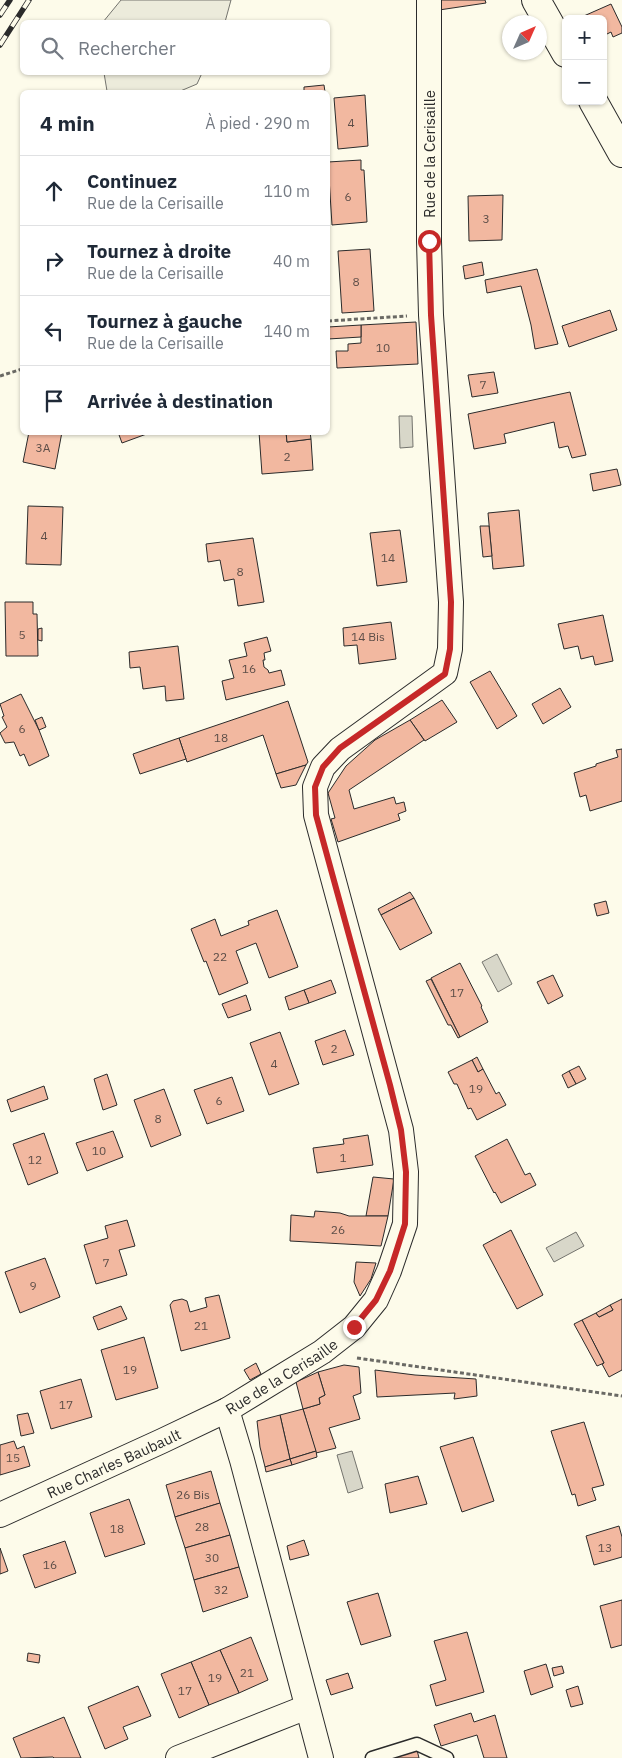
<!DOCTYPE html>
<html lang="fr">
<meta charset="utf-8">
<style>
body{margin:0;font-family:"IBM Plex Sans",sans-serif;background:#f2f2f3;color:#1f2937}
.controls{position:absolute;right:15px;top:15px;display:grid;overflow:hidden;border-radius:8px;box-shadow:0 1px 4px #0004}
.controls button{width:45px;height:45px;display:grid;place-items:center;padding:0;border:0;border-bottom:1px solid #e0e1e3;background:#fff;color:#1f2937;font:25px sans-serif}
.compass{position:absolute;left:502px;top:15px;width:45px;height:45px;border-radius:50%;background:#fff;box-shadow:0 1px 4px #0004;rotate:45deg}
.stop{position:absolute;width:15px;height:15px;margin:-11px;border:4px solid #c62828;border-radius:50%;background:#fff}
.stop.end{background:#c62828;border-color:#fff;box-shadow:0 1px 5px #0008}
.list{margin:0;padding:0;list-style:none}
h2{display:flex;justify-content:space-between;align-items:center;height:65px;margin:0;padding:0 20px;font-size:21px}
h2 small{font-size:16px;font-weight:400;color:#747a83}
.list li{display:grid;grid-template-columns:32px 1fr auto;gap:15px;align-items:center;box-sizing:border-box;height:70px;padding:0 20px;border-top:1px solid #e0e1e3}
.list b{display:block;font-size:19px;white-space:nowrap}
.list p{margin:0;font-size:16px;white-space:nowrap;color:#747a83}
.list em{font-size:16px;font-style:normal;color:#747a83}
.icon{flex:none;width:28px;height:28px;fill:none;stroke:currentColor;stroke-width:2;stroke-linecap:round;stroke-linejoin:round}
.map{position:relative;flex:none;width:622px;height:1758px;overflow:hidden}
.search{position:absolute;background:#fff;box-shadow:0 1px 4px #0004;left:20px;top:20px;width:310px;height:55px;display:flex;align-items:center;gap:12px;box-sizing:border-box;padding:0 18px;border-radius:8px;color:#747a83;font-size:19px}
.panel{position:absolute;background:#fff;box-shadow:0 1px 4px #0004;left:20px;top:90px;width:310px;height:345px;border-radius:8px}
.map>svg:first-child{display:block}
</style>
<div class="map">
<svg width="622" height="1758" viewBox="0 0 622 1758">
<rect width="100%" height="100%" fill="#fdfbea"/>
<g fill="#ecebdb" stroke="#74746e">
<polygon points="121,0 231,0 225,22 103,22"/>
<polygon points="104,73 104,72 202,73 197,84 178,92 109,92 107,91"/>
</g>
<g fill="#d8d7c9" stroke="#74746e">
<polygon points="399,416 412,416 413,447 400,448"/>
<polygon points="497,954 512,984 498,992 482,962"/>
<polygon points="576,1232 584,1246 554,1262 546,1248"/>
<polygon points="352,1451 363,1488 348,1493 337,1455"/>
</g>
<g fill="#f2b8a0" stroke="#2b2b2b">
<polygon points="441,0 485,0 486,3 439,10"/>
<polygon points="611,4 622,27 622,33 613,37 611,32 603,36 603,19 577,19"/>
<polygon points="324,85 325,92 304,92 304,87"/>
<polygon points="365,95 368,146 338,149 334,98"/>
<polygon points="361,160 361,170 364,170 367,222 332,225 328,162"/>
<polygon points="503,195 502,240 469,241 468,196"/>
<polygon points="370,249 374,311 342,313 338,251"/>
<polygon points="482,262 484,275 465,279 463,266"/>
<polygon points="537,269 558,344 535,349 531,325 521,286 487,293 485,280"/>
<polygon points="610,310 617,330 569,347 562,326"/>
<polygon points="416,322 418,364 337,368 336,351 348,351 348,344 361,343 361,325"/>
<polygon points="361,325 361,337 328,339 328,327"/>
<polygon points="494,372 498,393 472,397 468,375"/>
<polygon points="570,392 586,455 572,458 568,446 559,448 554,422 504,434 506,443 474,449 468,414"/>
<polygon points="29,432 62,432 55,469 23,462"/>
<polygon points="118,432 152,432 122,443"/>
<polygon points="259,432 286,432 287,442 311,439 313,470 262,474"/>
<polygon points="286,432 310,432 311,439 287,442"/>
<polygon points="617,469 621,485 593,491 590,474"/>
<polygon points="28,506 63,507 61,565 26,564"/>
<polygon points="519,510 524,566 493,569 488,513"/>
<polygon points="480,526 489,526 492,556 483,557"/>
<polygon points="400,530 407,582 377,586 370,533"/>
<polygon points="253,538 264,602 238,606 234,579 224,581 220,560 208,562 206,544"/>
<polygon points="5,602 33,602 33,614 37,614 38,656 6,656"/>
<polygon points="603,615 613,661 595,665 593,656 581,659 578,646 564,649 558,624"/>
<polygon points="391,622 396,659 359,664 357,645 344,646 343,628"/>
<polygon points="42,628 42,641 38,640 38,629"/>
<polygon points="267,637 271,651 264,653 265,660 263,660 264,667 268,670 269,673 281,670 285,685 226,700 222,681 234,678 229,660 247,656 244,643"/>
<polygon points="178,646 184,699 166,701 165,686 143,689 140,667 130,668 129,652"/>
<polygon points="490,671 517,716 497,729 470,682"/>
<polygon points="560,688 571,707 543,724 532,704"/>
<polygon points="21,694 39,730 49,756 29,766 24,754 20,756 14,742 5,743 0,733 7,727 2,717 4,716 0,704"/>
<polygon points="442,700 457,722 425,741 410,720"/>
<polygon points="288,701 308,762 306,765 276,774 263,735 187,762 179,738"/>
<polygon points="42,717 46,727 39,730 35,720"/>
<polygon points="410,720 424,740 349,790 354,809 394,797 396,804 404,802 406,811 398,814 400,820 338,842 331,819 335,818 328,793 346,766 375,740"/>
<polygon points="179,738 186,759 140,774 133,754"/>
<polygon points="622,749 622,801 590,811 586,795 580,797 574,773 596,766 596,764 618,757 616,750"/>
<polygon points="306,765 296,785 281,788 276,774"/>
<polygon points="410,892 414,898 381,915 378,909"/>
<polygon points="414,898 432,933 400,950 381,915"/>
<polygon points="606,901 609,913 597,916 594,904"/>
<polygon points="277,910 298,967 269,978 256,943 236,951 248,983 219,995 206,961 204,962 191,929 215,919 221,936 249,925 248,921"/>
<polygon points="460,963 482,1006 481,1007 488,1022 460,1037 431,978"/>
<polygon points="553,975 563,996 548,1004 537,982"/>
<polygon points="431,979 460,1037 458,1038 451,1025 448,1025 426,981"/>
<polygon points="331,980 336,993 309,1003 304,990"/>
<polygon points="304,990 309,1003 289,1010 285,997"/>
<polygon points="246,995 251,1010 228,1018 222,1004"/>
<polygon points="345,1030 354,1055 323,1065 315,1041"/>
<polygon points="280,1032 299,1084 269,1095 250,1043"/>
<polygon points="477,1057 483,1069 478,1072 472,1060"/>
<polygon points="472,1060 478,1072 483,1069 496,1094 499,1092 506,1105 477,1120 471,1108 468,1109 457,1084 454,1084 448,1072"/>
<polygon points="579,1066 586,1079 576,1084 569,1071"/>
<polygon points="569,1071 576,1084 568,1088 562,1075"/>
<polygon points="107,1074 117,1105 103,1110 94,1079"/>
<polygon points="232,1077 244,1111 207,1124 194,1090"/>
<polygon points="44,1086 48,1099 11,1112 7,1100"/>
<polygon points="164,1089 181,1135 151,1147 134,1100"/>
<polygon points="113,1131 123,1157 87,1171 76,1143"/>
<polygon points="44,1133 58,1173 28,1185 13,1144"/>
<polygon points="368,1135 373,1165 317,1173 313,1148 344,1144 343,1139"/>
<polygon points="507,1139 525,1175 530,1173 536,1185 501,1203 495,1192 494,1193 475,1156"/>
<polygon points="373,1177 394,1179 388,1216 366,1216"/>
<polygon points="315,1211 340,1213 349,1216 388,1216 381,1246 290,1241 291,1215 314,1217"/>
<polygon points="127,1220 135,1246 119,1250 127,1275 96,1284 84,1245 108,1238 105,1226"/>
<polygon points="511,1230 543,1295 517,1309 483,1245"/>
<polygon points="45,1258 60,1297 20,1313 5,1272"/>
<polygon points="356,1262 376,1263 371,1279 360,1296 354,1282"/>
<polygon points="219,1295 230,1338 181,1351 170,1305 173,1301 182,1299 187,1301 190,1312 207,1307 205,1298"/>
<polygon points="622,1299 622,1370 609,1377 602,1364 604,1363 582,1320 596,1313 599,1317 613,1310 610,1305"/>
<polygon points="610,1305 613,1310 599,1317 596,1313"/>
<polygon points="121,1306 127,1319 98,1330 93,1317"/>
<polygon points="582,1320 604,1363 597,1366 574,1324"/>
<polygon points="144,1337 158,1388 116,1400 101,1350"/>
<polygon points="256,1363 261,1374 250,1380 244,1370"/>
<polygon points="344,1365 359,1367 361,1393 353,1396 360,1419 329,1428 336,1448 316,1453 303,1409 320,1404 319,1398 325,1395 318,1372"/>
<polygon points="375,1370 415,1375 476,1379 477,1396 454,1399 455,1393 377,1397"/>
<polygon points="318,1372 325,1395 319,1398 320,1404 303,1409 296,1382"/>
<polygon points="81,1379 92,1417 51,1429 40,1391"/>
<polygon points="303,1409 316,1451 290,1459 280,1415"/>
<polygon points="28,1413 34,1433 21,1436 17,1415"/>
<polygon points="280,1415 290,1459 265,1467 260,1447 257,1421"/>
<polygon points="584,1422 604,1485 592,1488 596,1500 578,1506 575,1494 572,1495 551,1431"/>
<polygon points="473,1437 494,1501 462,1512 440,1447"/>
<polygon points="14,1441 17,1449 24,1446 30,1466 0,1475 0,1445"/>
<polygon points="316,1451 317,1457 292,1465 290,1459"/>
<polygon points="290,1459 292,1465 266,1472 265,1467"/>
<polygon points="211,1471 220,1503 175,1517 166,1485"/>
<polygon points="418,1476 427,1504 390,1513 385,1484"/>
<polygon points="129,1499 145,1544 105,1557 90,1513"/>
<polygon points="220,1503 230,1535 185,1548 175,1517"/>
<polygon points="619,1526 622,1537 622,1557 594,1565 586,1536"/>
<polygon points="230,1535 239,1567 194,1580 185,1548"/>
<polygon points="304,1540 309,1555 290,1560 287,1546"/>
<polygon points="65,1541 76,1573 35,1588 23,1555"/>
<polygon points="0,1548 8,1571 0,1574"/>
<polygon points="239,1567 248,1597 203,1612 194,1580"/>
<polygon points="378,1593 391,1636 361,1645 347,1602"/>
<polygon points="622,1600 622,1645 611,1648 600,1606"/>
<polygon points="467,1632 484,1692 436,1706 430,1685 446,1680 434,1641"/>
<polygon points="251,1637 268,1680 239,1693 220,1650"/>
<polygon points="220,1650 239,1693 209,1705 191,1662"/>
<polygon points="28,1653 40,1655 39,1663 27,1661"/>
<polygon points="191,1662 209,1705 179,1718 161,1674"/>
<polygon points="546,1664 553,1687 531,1695 524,1671"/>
<polygon points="562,1666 564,1673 554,1676 552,1668"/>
<polygon points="348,1673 353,1688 331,1695 326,1680"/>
<polygon points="138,1686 151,1716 123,1727 128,1739 105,1749 88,1707"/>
<polygon points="578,1686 583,1704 571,1707 566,1690"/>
<polygon points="471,1713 474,1722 495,1715 507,1758 484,1758 477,1735 441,1746 434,1725"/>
<polygon points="64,1717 81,1758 54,1758 53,1757 21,1758 13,1738"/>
<polygon points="417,1750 419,1758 394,1758"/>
</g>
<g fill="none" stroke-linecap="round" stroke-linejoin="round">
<defs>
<polyline id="service" points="372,1758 417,1744 447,1758"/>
<g id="minor">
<polyline points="227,1410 242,1460 321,1758"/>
<path id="s1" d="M0,1515L162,1441L227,1410L322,1352L354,1327L376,1300L389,1271L405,1224L406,1172L401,1130L316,815L315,787L323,767L340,749L445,673L450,649L451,602L431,315L429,241V0"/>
<polyline points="178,1758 307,1707"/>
</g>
<g id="tertiary">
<polyline points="536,0 566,53"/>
<polyline points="593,101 622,153"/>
</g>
</defs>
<use href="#service" stroke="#2b2b2b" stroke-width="15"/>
<use href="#minor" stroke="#2b2b2b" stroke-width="26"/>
<use href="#tertiary" stroke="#2b2b2b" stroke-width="30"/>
<g stroke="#6a6964" stroke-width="3" stroke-dasharray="4 2.5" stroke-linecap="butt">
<polyline points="328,321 407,316"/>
<polyline points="0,376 22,369"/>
<polyline points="357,1358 622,1396"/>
</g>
<use href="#service" stroke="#fdfbea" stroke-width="12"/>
<use href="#minor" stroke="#fdfbea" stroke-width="24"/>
<use href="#tertiary" stroke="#fdfbea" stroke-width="28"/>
<defs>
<g id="rail">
<polyline points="0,15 10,0"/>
<polyline points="0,45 29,0"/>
</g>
</defs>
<use href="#rail" stroke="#2b2b2b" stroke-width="5.5"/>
<use href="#rail" stroke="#fdfbea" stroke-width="4" stroke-dasharray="11" stroke-linecap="butt"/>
</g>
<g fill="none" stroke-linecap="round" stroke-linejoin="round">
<polyline stroke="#c62828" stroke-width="6" points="354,1327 376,1300 390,1271 405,1224 406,1172 401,1130 390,1085 316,815 315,787 323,767 340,748 445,674 450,649 451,602 431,315 429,241"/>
</g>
<g text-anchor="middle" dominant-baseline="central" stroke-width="4" stroke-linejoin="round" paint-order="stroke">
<g font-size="12" fill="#5d4e48">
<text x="351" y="122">4</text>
<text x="348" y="196">6</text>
<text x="486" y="218">3</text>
<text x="356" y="281">8</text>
<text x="383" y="347">10</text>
<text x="483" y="384">7</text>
<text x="43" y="447">3A</text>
<text x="287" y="456">2</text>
<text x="44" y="535">4</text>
<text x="388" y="557">14</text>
<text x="240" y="571">8</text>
<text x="22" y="634">5</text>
<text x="368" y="636">14 Bis</text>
<text x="249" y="668">16</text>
<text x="22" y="728">6</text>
<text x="221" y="737">18</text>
<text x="220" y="956">22</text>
<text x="457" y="992">17</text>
<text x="334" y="1048">2</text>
<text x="274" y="1063">4</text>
<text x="476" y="1088">19</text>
<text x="219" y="1100">6</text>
<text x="158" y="1118">8</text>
<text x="99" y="1150">10</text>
<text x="343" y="1157">1</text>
<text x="35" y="1159">12</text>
<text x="338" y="1229">26</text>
<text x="106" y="1262">7</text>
<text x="33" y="1285">9</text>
<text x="201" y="1325">21</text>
<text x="130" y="1369">19</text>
<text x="66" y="1404">17</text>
<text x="13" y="1457">15</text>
<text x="193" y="1494">26 Bis</text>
<text x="202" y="1526">28</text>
<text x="117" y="1528">18</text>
<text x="605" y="1547">13</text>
<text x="212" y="1557">30</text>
<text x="50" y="1564">16</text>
<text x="221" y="1589">32</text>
<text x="247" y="1672">21</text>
<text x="215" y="1677">19</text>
<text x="185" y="1690">17</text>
</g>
<g font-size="15" fill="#2b2b2b" stroke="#fdfbea">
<text transform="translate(429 154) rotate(-90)">Rue de la Cerisaille</text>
<text stroke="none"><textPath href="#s1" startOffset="314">Rue de la Cerisaille</textPath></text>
<text stroke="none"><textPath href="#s1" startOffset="125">Rue Charles Baubault</textPath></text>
</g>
</g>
</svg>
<div class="controls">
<button>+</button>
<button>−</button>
</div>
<svg class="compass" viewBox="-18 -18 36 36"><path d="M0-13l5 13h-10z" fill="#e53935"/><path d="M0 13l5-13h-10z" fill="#747a83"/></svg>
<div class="stop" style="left:429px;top:241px"></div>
<div class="stop end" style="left:354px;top:1327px"></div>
<div class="search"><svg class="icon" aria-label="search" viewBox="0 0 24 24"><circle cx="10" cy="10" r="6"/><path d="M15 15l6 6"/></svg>Rechercher</div>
<section class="panel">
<h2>4 min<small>À pied · 290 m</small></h2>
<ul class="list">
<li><svg class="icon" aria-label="ahead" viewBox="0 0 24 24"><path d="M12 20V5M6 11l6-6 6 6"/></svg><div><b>Continuez</b><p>Rue de la Cerisaille</p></div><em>110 m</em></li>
<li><svg class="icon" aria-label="right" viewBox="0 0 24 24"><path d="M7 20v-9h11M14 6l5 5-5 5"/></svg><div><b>Tournez à droite</b><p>Rue de la Cerisaille</p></div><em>40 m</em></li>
<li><svg class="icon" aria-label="left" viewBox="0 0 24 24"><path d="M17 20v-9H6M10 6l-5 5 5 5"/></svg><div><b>Tournez à gauche</b><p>Rue de la Cerisaille</p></div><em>140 m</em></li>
<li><svg class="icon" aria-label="arrive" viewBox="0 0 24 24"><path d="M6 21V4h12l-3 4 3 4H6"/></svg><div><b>Arrivée à destination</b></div></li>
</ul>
</section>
</div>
